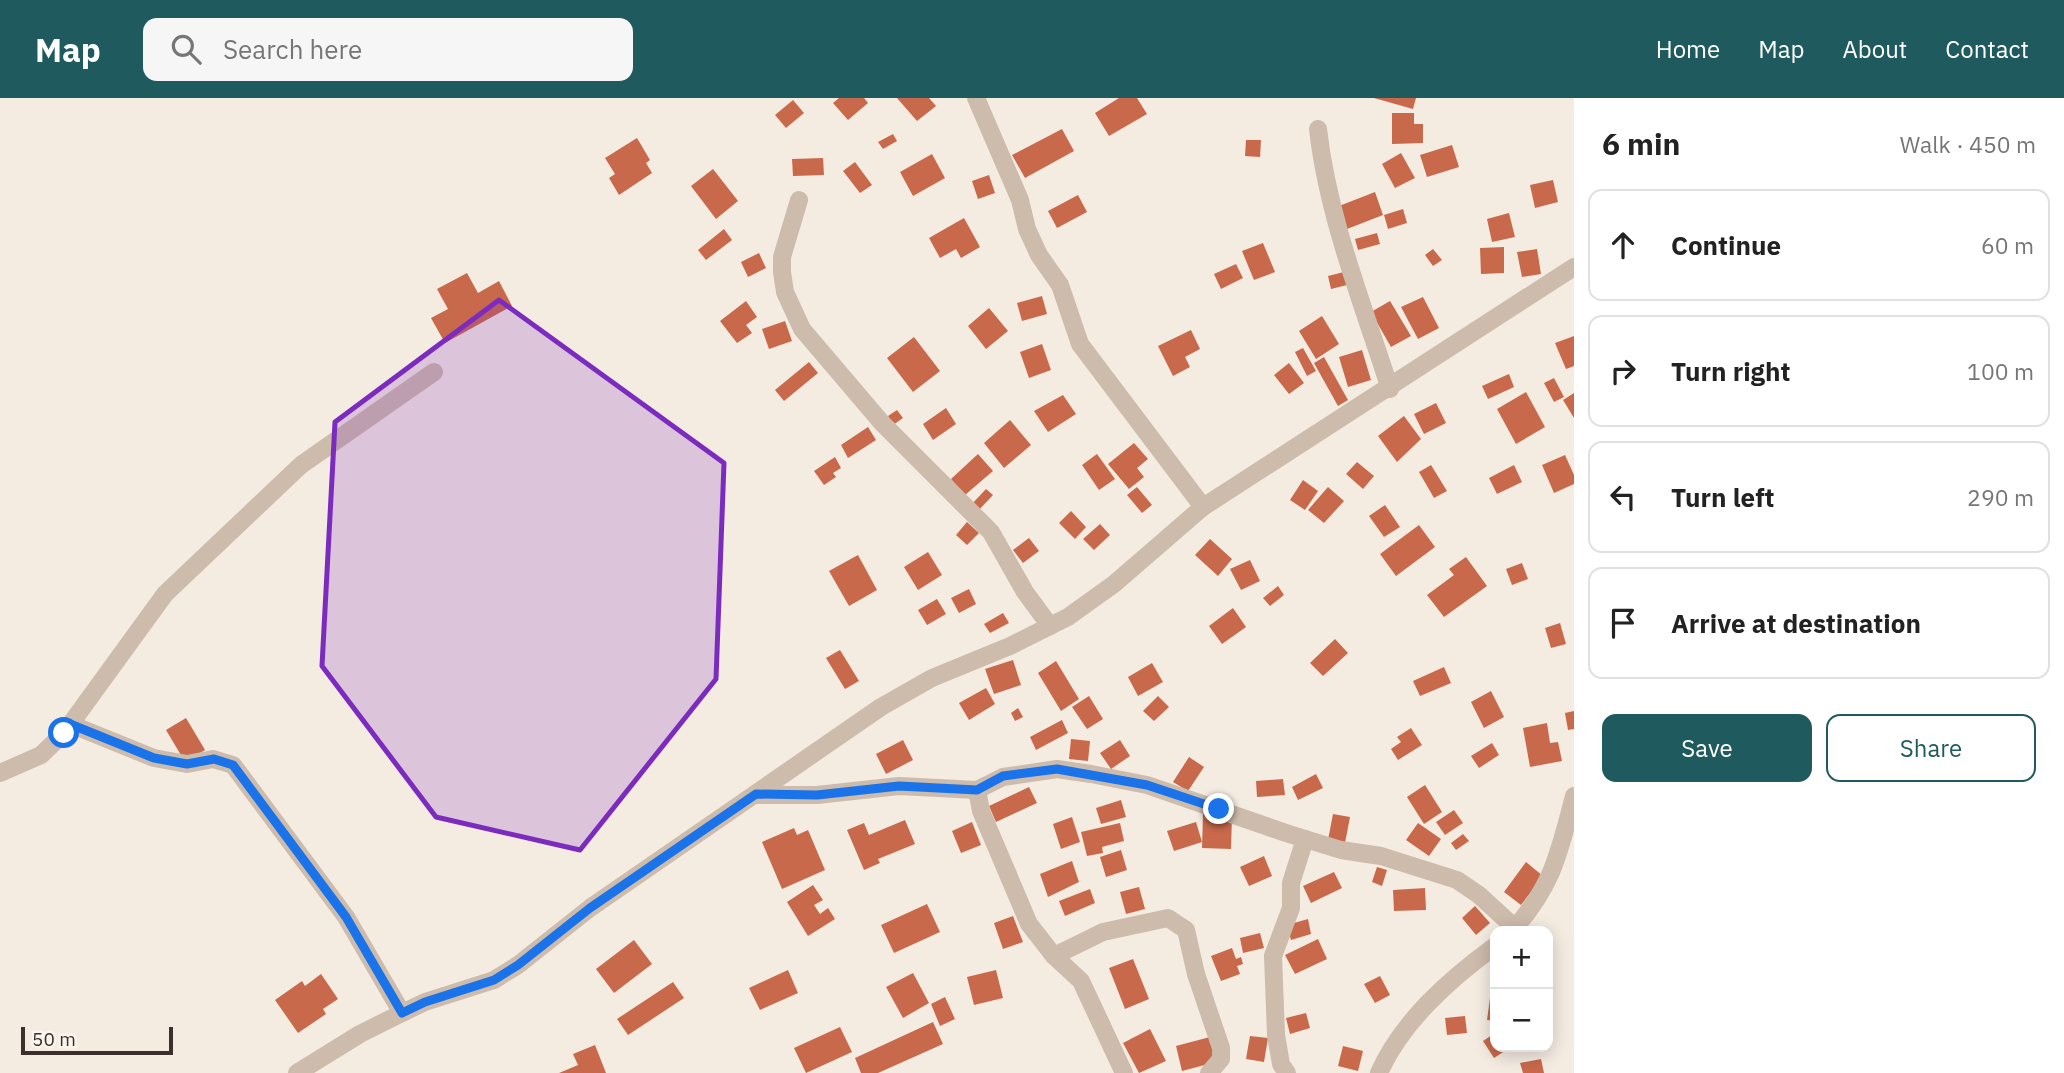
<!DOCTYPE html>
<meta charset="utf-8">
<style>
body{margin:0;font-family:"IBM Plex Sans",sans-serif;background:#f6f6f6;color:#222}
.controls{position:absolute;right:21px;bottom:21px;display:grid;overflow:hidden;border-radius:14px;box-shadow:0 4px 18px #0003}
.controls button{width:63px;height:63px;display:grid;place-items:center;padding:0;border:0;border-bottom:2px solid #e0e0e0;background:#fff;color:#222;font:35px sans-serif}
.scale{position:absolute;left:21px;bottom:18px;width:152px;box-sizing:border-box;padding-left:7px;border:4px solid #3b302b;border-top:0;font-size:19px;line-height:24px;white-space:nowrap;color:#3b302b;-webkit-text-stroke:5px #fbf5ee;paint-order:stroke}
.stop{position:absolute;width:21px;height:21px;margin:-16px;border:5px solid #1a73e8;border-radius:50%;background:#fff}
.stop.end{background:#1a73e8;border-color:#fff;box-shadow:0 2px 7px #0008}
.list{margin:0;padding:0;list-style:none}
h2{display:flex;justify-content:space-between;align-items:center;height:91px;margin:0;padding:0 28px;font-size:30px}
h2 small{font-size:23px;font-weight:400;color:#767676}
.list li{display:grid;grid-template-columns:46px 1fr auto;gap:21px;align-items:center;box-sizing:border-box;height:112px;margin:0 14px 14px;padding:0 14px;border:2px solid #e0e0e0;border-radius:14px}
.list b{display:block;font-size:26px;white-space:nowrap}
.list em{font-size:23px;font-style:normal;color:#767676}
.actions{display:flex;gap:14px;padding:21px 28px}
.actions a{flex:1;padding:16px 0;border:2px solid #1f5a5e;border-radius:14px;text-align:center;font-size:24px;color:#1f5a5e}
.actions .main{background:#1f5a5e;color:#fff}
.icon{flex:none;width:38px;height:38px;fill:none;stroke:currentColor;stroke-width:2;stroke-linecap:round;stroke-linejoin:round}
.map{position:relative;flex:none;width:1574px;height:975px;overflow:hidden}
header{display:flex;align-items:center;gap:42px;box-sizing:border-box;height:98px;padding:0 35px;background:#1f5a5e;color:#fff}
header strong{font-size:33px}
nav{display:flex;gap:38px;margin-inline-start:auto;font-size:24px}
.search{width:490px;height:63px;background:#f6f6f6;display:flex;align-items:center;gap:18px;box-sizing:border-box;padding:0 24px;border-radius:14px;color:#767676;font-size:26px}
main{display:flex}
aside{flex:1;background:#fff}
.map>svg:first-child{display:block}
</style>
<header>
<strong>Map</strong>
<div class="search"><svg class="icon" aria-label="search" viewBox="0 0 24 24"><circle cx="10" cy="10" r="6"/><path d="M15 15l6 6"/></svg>Search here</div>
<nav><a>Home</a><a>Map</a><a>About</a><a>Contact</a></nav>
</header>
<main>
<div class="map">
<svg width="1574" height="975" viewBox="0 0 1574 975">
<rect width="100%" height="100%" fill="#f4ebe1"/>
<g fill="#c8694b">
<polygon points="839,0 864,0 868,5 848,22 833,5"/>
<polygon points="897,0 929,0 936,8 917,23"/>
<polygon points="1119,0 1137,0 1147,16 1109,38 1095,15"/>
<polygon points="1374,0 1416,0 1413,11"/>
<polygon points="793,2 804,15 786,30 775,17"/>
<polygon points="1392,15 1414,15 1414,26 1423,26 1423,45 1392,46"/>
<polygon points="1062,31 1074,53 1025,80 1012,57"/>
<polygon points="893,36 897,43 883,51 878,44"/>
<polygon points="637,40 650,62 646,65 652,75 619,97 609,80 615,76 605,60"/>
<polygon points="1246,42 1261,42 1260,59 1245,58"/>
<polygon points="1452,47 1459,69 1427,79 1420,57"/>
<polygon points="1401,55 1415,80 1395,90 1382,66"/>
<polygon points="932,56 945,80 913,98 900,74"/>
<polygon points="823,60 824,77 793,78 792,61"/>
<polygon points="855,64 872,87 860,95 843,73"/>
<polygon points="713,71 738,103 716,121 691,88"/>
<polygon points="989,77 995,95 978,101 972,83"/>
<polygon points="1553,82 1558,104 1535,110 1530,87"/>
<polygon points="1375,94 1383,117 1347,131 1339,108"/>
<polygon points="1078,97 1087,114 1057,130 1048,113"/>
<polygon points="1403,111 1407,125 1388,131 1384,117"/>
<polygon points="1509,115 1515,139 1492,144 1487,121"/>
<polygon points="964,120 980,149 961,160 956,151 940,160 929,140"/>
<polygon points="724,131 732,142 706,162 698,152"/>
<polygon points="1377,135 1380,146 1358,152 1355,141"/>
<polygon points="1263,145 1275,174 1254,182 1242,153"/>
<polygon points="1504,149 1504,175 1481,176 1480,150"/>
<polygon points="1433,151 1442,162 1433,168 1425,157"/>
<polygon points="1537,151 1541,176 1522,179 1517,154"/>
<polygon points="759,155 766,170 748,179 741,164"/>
<polygon points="1236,166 1243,180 1221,191 1214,176"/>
<polygon points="1348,173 1351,186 1331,191 1328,178"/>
<polygon points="467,175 478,195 499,183 512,208 445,245 431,220 448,211 437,191"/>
<polygon points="1042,198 1047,216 1022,223 1017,205"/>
<polygon points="1423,199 1439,230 1418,241 1401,209"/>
<polygon points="746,203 757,219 746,227 752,235 737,245 720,223"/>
<polygon points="1390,203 1411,238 1391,249 1371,214"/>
<polygon points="989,210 1008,233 986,251 968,228"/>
<polygon points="1322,218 1339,246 1316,261 1299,233"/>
<polygon points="785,223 792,243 769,251 762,231"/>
<polygon points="1191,232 1200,251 1185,259 1190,269 1173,278 1158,248"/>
<polygon points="1574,238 1574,268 1566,271 1555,245"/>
<polygon points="914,239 940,273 913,294 887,260"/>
<polygon points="1042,246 1051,272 1029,280 1020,254"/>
<polygon points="1303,250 1316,273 1307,278 1295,254"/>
<polygon points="1362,252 1371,282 1348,289 1339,259"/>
<polygon points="1324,259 1348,302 1338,308 1314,265"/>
<polygon points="809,264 818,275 784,303 775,292"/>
<polygon points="1289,265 1304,285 1289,296 1274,277"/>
<polygon points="1509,276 1514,289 1488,301 1482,288"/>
<polygon points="1554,280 1564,299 1554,304 1544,285"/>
<polygon points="1526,294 1545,329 1516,346 1497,311"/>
<polygon points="1574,295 1574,320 1563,302"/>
<polygon points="1063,297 1076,316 1048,334 1034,313"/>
<polygon points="1436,305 1446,325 1424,336 1414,316"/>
<polygon points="946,310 956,326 933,342 923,326"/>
<polygon points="897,312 903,320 893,327 888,318"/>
<polygon points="1404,318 1421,341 1397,364 1378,338"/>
<polygon points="1010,322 1031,347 1004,370 984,345"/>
<polygon points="868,329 876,342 848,360 841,347"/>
<polygon points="1134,345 1148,361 1137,370 1144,379 1129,391 1108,366"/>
<polygon points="978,356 993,373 965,397 951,381"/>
<polygon points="1097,356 1115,381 1099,392 1082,367"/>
<polygon points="1565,357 1574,377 1574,386 1554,395 1542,367"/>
<polygon points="835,359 841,370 833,375 836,379 824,387 814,373"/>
<polygon points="1357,364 1374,378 1363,391 1346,376"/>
<polygon points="1431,367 1447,393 1434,400 1419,374"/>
<polygon points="1514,367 1522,384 1497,396 1489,380"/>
<polygon points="1303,382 1318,393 1305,412 1290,402"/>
<polygon points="1137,389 1152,407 1142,415 1127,397"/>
<polygon points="1328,389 1344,403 1324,425 1308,412"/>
<polygon points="986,391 993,397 977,414 970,408"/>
<polygon points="1385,407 1400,429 1384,439 1369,418"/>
<polygon points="1071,413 1086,429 1075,441 1059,425"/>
<polygon points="967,424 979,435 967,447 956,437"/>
<polygon points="1100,426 1110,437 1094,452 1083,441"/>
<polygon points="1419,427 1435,449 1396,478 1380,456"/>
<polygon points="1029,440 1039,453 1023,465 1013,452"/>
<polygon points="1210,441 1232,461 1218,478 1195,457"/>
<polygon points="928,454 942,477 918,492 904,469"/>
<polygon points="858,457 877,492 849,508 829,473"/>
<polygon points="1466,459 1487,488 1444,519 1427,497 1454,477 1449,471"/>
<polygon points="1250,462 1260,483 1241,492 1230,471"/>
<polygon points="1522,465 1528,481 1512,487 1506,471"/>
<polygon points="1278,488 1284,497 1270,508 1263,500"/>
<polygon points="969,491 976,506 959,515 951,500"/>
<polygon points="937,501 946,516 927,527 918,512"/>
<polygon points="1233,510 1246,529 1222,546 1209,528"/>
<polygon points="1003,515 1009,525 990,535 984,526"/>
<polygon points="1560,525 1566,546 1551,550 1545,530"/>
<polygon points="1335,541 1348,555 1323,578 1310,565"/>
<polygon points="840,552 859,583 845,591 826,560"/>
<polygon points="1013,562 1021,587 994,596 985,571"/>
<polygon points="1056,563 1079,601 1061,613 1038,575"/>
<polygon points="1152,565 1163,584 1138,598 1128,579"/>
<polygon points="1444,569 1451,585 1420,598 1413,583"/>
<polygon points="986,590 995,606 969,622 959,605"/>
<polygon points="1491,593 1504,619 1484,630 1471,604"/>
<polygon points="1089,598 1103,621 1087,631 1072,609"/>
<polygon points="1158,598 1169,609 1154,623 1143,613"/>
<polygon points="1018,610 1023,619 1015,623 1011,615"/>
<polygon points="1574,613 1574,631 1568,632 1565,615"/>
<polygon points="186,620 205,652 185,664 166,632"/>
<polygon points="1062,622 1068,635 1036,652 1030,639"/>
<polygon points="1547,625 1550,645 1558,644 1562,663 1530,669 1523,630"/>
<polygon points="1411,630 1422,647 1398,662 1391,651 1401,644 1397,639"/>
<polygon points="1071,641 1090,643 1088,663 1069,661"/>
<polygon points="903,642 913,662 886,676 876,656"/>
<polygon points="1120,642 1130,658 1111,671 1100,655"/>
<polygon points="1492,645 1499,657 1479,670 1471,658"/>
<polygon points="1189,659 1204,669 1188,693 1173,684"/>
<polygon points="1316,676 1323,690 1298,702 1292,689"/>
<polygon points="1283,681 1285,697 1257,699 1256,683"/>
<polygon points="1425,687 1442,714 1424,726 1407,699"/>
<polygon points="1029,689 1037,705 996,724 989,708"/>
<polygon points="1121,702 1126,719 1101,726 1096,710"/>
<polygon points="1454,712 1463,725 1445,737 1436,724"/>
<polygon points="1203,716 1232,716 1231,751 1202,750"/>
<polygon points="1333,716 1350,719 1345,745 1328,742"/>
<polygon points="1072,719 1080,744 1061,751 1053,726"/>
<polygon points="905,722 915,746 878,761 880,765 864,772 847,732 864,725 869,737"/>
<polygon points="972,724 981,747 961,755 952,733"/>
<polygon points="1196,724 1202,744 1174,753 1167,733"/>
<polygon points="1120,725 1124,743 1102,749 1103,755 1087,758 1081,734"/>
<polygon points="1418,725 1441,741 1429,758 1406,742"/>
<polygon points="794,730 797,737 808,732 825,772 782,791 762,744"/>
<polygon points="1463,736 1469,743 1456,752 1451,745"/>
<polygon points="1121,752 1127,772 1106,779 1100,759"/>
<polygon points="1264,758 1272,778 1249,788 1240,769"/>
<polygon points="1072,763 1079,784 1048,799 1040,776"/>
<polygon points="1526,764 1543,778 1521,807 1504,794"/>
<polygon points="1377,769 1387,772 1382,788 1372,784"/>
<polygon points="1334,774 1342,790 1311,805 1303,788"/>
<polygon points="813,787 823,802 814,807 820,816 828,810 835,821 808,838 787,804"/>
<polygon points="1139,789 1145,811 1126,816 1120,794"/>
<polygon points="1425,790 1426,812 1394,813 1393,792"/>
<polygon points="1090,791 1095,805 1065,818 1059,803"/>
<polygon points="927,806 940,834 894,855 881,827"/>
<polygon points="1475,808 1490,825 1476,837 1462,820"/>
<polygon points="1013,818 1023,844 1003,851 994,825"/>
<polygon points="1308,821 1311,836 1291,842 1287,827"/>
<polygon points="1260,835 1264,850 1243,855 1240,840"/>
<polygon points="1318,841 1327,861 1295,876 1285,857"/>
<polygon points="634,842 652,866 614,895 596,871"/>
<polygon points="1232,850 1236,861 1241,859 1243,866 1237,868 1240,876 1221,883 1211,858"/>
<polygon points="1133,861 1149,901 1125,911 1109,870"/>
<polygon points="788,872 798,895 760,912 749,890"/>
<polygon points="996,872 1003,900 974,907 967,879"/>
<polygon points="913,875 929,905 903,920 886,889"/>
<polygon points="321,876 338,901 323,911 326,916 298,935 275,902 302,883 305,888"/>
<polygon points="1380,878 1390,897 1375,905 1364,886"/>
<polygon points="673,884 684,900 628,937 617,921"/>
<polygon points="1492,885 1495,885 1495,923 1487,922"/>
<polygon points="945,899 955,921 940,928 931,906"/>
<polygon points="1306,915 1310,930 1290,936 1286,920"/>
<polygon points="1465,918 1467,935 1447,937 1445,920"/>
<polygon points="933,924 943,946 878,975 861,975 855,960"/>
<polygon points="840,929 852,954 806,975 794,950"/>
<polygon points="1150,931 1166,963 1139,975 1123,945"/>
<polygon points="1495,935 1495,949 1511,949 1494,960 1483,943"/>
<polygon points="1250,938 1268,940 1264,964 1246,961"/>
<polygon points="1210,939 1216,964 1182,973 1176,948"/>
<polygon points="595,947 606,975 559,975 578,967 573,956"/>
<polygon points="1343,948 1363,953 1358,973 1338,968"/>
<polygon points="1541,961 1544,975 1523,975 1520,965"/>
</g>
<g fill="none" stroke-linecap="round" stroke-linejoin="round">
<g stroke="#cdbbac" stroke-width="18">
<polyline points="976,0 1020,102 1027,131 1039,157 1060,187 1080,246 1203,409"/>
<path d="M1318,31C1328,120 1363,206 1390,291"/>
<polyline points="799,102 782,159 782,174 785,194 802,231 882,325 991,434 1025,494 1050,528"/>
<polyline points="70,626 154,660 187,666 213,661 233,667 346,819 402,915"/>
<polyline points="0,675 41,657 64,635 165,496 301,367 434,274"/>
<polyline points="977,692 981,713 1029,826 1054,858 1081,883 1124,975"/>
<polyline points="756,697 817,697 899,688 977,692 1003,679 1057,671 1091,676 1147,687 1289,736 1341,752 1381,758 1457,782 1479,797 1515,830"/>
<path d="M1512,833C1553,788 1559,755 1574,698"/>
<polyline points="1054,858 1103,834 1168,820 1186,832 1196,876 1221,950 1221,961 1209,975"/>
<polyline points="297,975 360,936 402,915 425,904 494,882 518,867 590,810 881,609 932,580 1010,548 1068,519 1114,486 1203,409 1574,169"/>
<polyline points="1287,975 1281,966 1276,937 1273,858 1291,810 1291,785 1305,741"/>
<path d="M1379,975C1402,923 1450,881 1495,848"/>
</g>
</g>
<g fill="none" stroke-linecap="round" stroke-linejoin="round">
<polyline stroke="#1a73e8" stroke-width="9" points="64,635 70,626 154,660 187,666 214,661 233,667 346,819 402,915 425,904 494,882 518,867 590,810 756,696 817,697 899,688 977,692 1003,678 1057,671 1147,687 1219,711"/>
</g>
<path fill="#7b2cbf" fill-opacity="0.2" stroke="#7b2cbf" stroke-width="5" stroke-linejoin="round" d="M499,202L724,365L716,581L580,752L436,719L322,568L335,324Z"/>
</svg>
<div class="controls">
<button>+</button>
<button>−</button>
</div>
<div class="scale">50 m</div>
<div class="stop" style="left:64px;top:635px"></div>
<div class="stop end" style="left:1219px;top:711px"></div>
</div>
<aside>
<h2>6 min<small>Walk · 450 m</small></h2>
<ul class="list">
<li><svg class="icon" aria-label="ahead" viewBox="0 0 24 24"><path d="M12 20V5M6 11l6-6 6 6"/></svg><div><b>Continue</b></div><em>60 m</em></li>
<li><svg class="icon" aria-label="right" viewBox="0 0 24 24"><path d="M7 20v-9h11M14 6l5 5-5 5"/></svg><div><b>Turn right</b></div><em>100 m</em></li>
<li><svg class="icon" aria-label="left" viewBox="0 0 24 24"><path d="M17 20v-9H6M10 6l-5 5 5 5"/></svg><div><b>Turn left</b></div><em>290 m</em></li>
<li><svg class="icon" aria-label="arrive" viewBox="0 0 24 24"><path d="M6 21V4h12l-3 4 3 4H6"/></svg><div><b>Arrive at destination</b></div></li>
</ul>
<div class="actions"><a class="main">Save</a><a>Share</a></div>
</aside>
</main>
